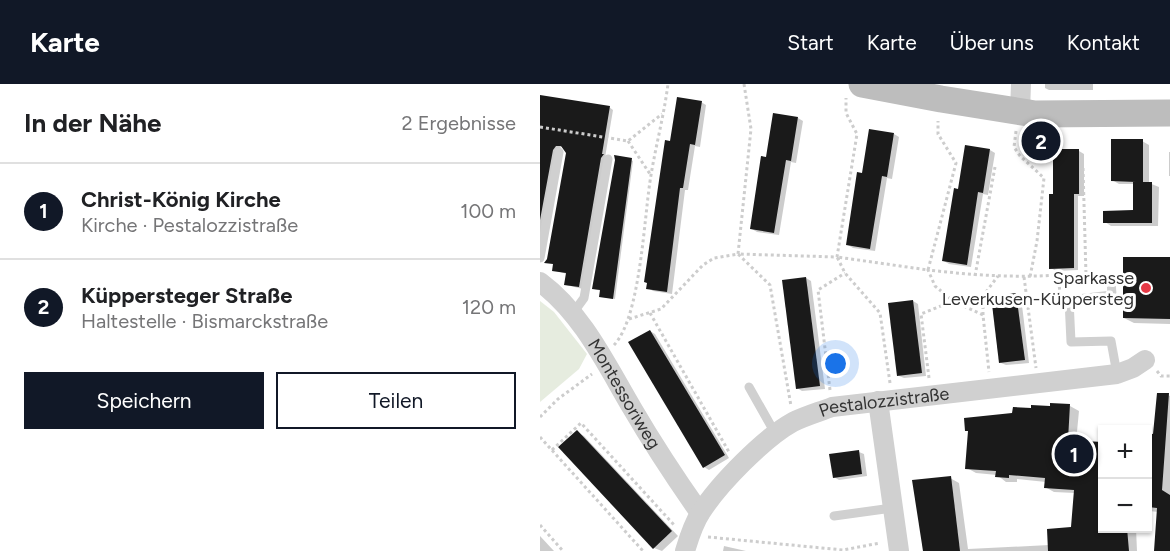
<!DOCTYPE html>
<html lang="de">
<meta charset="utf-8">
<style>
body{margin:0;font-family:Figtree,sans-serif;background:#f6f6f6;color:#202124}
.controls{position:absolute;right:18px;bottom:18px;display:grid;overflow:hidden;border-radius:0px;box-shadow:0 2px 4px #0004}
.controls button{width:54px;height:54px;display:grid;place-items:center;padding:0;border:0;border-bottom:2px solid #e0e0e0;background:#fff;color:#202124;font:30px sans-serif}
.you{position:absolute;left:296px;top:280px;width:21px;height:21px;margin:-15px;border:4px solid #fff;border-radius:50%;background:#1a73e8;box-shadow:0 0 0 9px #1a73e833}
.badge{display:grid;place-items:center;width:39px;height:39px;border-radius:50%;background:#111827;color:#fff;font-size:20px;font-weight:700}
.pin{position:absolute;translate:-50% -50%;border:3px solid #fff;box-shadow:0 2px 6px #0006}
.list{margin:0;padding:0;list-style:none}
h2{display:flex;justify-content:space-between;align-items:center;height:78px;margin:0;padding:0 24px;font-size:26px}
h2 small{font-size:20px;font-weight:400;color:#757577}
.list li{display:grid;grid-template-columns:39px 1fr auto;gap:18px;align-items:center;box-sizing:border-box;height:96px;padding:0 24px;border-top:2px solid #e0e0e0}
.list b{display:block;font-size:22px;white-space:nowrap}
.list p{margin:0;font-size:20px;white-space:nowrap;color:#757577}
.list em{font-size:20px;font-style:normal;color:#757577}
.actions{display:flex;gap:12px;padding:18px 24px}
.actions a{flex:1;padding:14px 0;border:2px solid #111827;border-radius:0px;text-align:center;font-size:21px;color:#111827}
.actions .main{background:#111827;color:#fff}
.map{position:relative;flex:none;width:630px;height:467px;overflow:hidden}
header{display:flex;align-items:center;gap:36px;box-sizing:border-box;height:84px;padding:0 30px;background:#111827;color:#fff}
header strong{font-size:28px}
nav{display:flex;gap:33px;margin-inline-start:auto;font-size:21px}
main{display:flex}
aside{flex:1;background:#fff}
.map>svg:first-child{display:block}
</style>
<header>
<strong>Karte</strong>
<nav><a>Start</a><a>Karte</a><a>Über uns</a><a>Kontakt</a></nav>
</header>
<main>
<aside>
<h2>In der Nähe<small>2 Ergebnisse</small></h2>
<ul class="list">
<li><span class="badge">1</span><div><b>Christ-König Kirche</b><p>Kirche · Pestalozzistraße</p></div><em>100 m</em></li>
<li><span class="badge">2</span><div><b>Küppersteger Straße</b><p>Haltestelle · Bismarckstraße</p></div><em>120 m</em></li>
</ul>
<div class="actions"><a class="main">Speichern</a><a>Teilen</a></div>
</aside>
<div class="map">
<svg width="630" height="467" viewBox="0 0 630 467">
<rect width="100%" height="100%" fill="#fff"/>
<polygon fill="#e6ecdf" points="0,217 14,228 47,270 39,285 0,318"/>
<g fill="#0003">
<polygon points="505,0 553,0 553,6 509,6 505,4"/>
<polygon points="0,12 69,23 73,26 43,205 26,201 27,190 14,186 27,69 25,63 21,63 16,69 0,159"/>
<polygon points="161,18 166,21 160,63 155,62 148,106 145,106 132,210 113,207 108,204 131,59"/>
<polygon points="258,34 263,37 256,79 251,78 239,151 217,148 212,145 227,75"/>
<polygon points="354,50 359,53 352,95 347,94 335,167 313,164 308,161"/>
<polygon points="602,57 609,61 609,99 619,103 618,142 571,142 565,138 594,128 594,100 579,100 572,96"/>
<polygon points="450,66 455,69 448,111 443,110 431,183 409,180 404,177 419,106"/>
<polygon points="539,67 544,70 544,112 538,112 538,186 516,187 511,184 515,112"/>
<rect x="629" y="68" width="1" height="24"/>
<polygon points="91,76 93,77 75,215 63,213 62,207 54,205"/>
<polygon points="630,175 630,240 594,239 584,234"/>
<polygon points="266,194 271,197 285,305 262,307 257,304"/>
<polygon points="476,210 481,213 489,279 466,281 461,279"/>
<polygon points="373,217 378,220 386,292 364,294 359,292"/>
<polygon points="110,247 115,250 189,374 169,386 164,383"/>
<polygon points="628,311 630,312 630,467 616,467 619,428 608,427 608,351 615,351"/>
<polygon points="530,322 539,327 536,358 562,360 562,444 596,444 597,467 384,467 410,394 419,399 428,465 509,461 533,445 535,409 514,408 505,403 506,398 477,395 477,398 466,398 457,391 436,389 427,384 430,348 427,346 493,326"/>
<polygon points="37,348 44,352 138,452 122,467 114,464"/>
<polygon points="319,368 324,370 327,392 299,396 294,393"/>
<polygon points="0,452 14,467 0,467"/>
<polygon points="184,462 206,467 183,467"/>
</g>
<g fill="#1a1a1a">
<polygon points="0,11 70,22 62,70 64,70 61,74 39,203 24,201 26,189 12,187 13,180 4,179 7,175 26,69 21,62 16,62 13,66 0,136"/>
<polygon points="137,13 162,17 155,61 150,60 143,104 140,104 127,208 106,205 107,199 104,198 125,56 130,57"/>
<polygon points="233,29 258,33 251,77 246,76 234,149 210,145 221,72 226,73"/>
<polygon points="329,45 354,49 347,93 342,92 330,165 306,161 317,88 322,89"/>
<polygon points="571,55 603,55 603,98 612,98 612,139 563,139 563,127 593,126 593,98 596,98 571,97"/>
<polygon points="425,61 450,65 443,109 438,108 427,181 402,177 414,104 418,105"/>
<polygon points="513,65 539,65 539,110 534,110 534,184 509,185 509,110 513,110"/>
<polygon points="74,71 92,74 73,215 59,213 60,206 52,205 75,76"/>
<polygon points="583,173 630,173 630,235 583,234"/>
<polygon points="266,193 280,302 256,305 242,196"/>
<polygon points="476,209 485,276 459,279 451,212"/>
<polygon points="373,216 382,289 357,292 348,219"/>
<polygon points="110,246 185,371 163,384 88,258"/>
<polygon points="617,309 629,309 622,406 630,411 630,467 614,467 617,424 608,423 608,349 613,350"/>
<polygon points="510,319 530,320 528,356 562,358 562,444 587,444 589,467 508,467 507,445 531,443 534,406 504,404 505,394 469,391 469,394 455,393 456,387 425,385 428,347 425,347 424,334 472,329 473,323 491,324 491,321 510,322"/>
<polygon points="37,346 132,447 113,465 18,363"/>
<polygon points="319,366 322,390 293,394 289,370"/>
<polygon points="411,392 420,467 383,467 372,396"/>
</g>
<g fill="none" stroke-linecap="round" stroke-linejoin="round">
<g stroke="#cdcdcd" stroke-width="3" stroke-dasharray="3 3" stroke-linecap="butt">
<polyline points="204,0 211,45 198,170 297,173 317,50 306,29 306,14"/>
<polyline points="0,43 88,57 122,30"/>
<polyline points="476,47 474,63 480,72 504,94 497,157 490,193"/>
<polyline points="88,57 110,90"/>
<polyline points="518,191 546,191 543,84"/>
<polyline points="546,191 559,193"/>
<polyline points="435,192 455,83"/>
<polyline points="484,193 496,284"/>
<polyline points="413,217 443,231 449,288"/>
<polyline points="110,229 189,368"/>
<polyline points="443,231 443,212 458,192"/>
<polyline points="89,235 121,225 163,181 174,174 198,170 230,201 251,322"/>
<path d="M74,261C101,233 104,131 111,91C116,61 124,31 128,0"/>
<polyline points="617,287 621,292 630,292"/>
<path d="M389,294L381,230L413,217L395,202L388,186C432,191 474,194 518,191L520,209"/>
<polyline points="350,299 340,229 305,189 297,173 388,186 416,79 398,50 398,37"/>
<polyline points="290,306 278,206 305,189"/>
<polyline points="0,333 18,315 52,290"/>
<polyline points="0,353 103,467"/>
<polyline points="12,366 41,339 135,442"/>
<polyline points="0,441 23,467"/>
<polyline points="168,453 303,466 340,459"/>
</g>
<g stroke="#d0d0d0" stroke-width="9">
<polyline points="0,174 19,68"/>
<polyline points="571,196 572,211 529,216 531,258 571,257 577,290"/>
<polyline points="33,229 44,214 68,75"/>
<polyline points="209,303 235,349"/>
<polyline points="294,432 352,424"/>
</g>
<g stroke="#d0d0d0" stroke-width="20">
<polyline points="480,28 481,0"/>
<path id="s1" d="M0,198C42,229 66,280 92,324C113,360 136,395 160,429"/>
<polyline points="338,317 359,467"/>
<path id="s2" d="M145,467C149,454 153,440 161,428C179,400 224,354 253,338C265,332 279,328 292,323L577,290L593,284L605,276"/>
</g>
<polyline stroke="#bdbdbd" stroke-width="27" points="322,0 401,15 495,30 630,29"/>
</g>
<circle fill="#e63946" stroke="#fff" stroke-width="2" cx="606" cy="204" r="6"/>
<g text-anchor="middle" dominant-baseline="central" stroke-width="6" stroke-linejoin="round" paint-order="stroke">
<g font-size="18" fill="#333" stroke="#fff" text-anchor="end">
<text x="594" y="194">Sparkasse<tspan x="594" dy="21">Leverkusen-Küppersteg</tspan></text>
</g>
<g font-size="18" fill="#333" stroke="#fff">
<text stroke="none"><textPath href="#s1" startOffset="141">Montessoriweg</textPath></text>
<text stroke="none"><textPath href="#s2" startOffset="266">Pestalozzistraße</textPath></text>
</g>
</g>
</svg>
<div class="controls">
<button>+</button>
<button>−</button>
</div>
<div class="you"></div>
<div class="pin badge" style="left:534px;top:370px">1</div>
<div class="pin badge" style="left:501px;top:57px">2</div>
</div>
</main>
